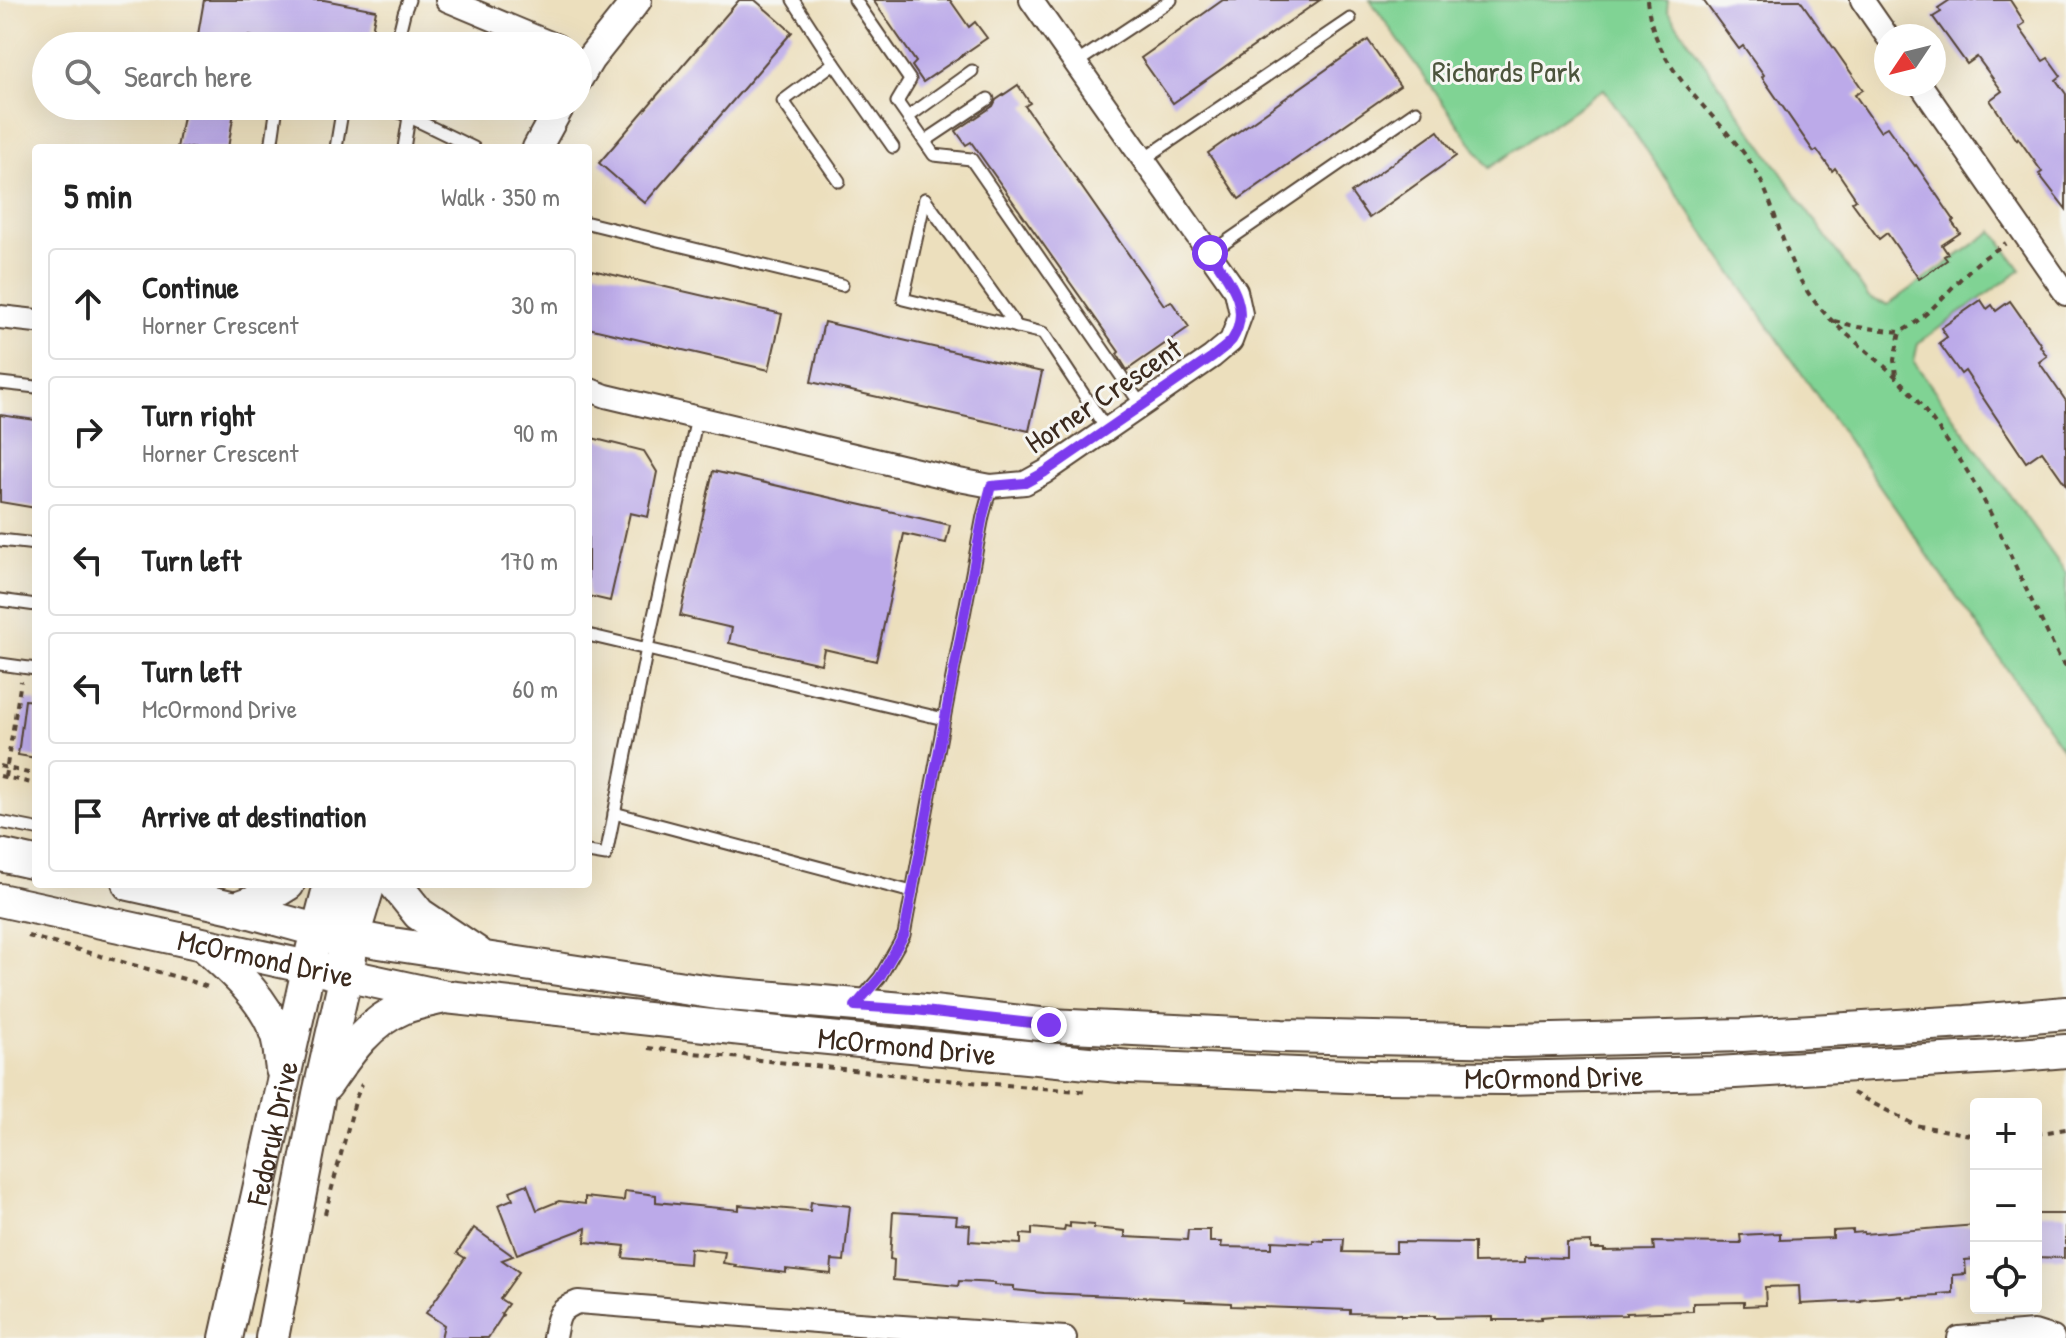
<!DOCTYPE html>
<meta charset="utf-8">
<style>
body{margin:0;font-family:"Patrick Hand",sans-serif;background:#f2f2f2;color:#222}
.controls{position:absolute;right:24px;bottom:24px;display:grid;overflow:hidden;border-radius:8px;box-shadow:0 8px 32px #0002}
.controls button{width:72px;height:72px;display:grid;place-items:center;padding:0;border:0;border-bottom:2px solid #e0e0e0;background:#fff;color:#222;font:40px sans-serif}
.compass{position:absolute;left:1874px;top:24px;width:72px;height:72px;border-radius:50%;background:#fff;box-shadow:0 8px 32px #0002;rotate:235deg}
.stop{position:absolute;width:24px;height:24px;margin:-18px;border:6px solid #7c3aed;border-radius:50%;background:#fff}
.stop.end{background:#7c3aed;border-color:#fff;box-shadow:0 2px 8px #0008}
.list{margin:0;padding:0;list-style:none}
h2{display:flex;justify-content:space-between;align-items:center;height:104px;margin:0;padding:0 32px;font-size:34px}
h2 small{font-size:26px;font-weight:400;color:#767676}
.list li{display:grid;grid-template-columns:52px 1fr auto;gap:24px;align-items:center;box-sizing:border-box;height:112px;margin:0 16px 16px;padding:0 16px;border:2px solid #e0e0e0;border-radius:8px}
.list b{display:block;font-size:30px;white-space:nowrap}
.list p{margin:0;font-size:26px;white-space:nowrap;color:#767676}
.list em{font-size:26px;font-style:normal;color:#767676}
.icon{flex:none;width:44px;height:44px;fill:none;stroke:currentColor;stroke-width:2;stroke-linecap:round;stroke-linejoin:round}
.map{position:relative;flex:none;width:2066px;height:1338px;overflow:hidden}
.search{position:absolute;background:#fff;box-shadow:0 8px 32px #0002;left:32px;top:32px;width:560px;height:88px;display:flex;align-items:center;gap:20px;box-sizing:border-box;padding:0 28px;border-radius:44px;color:#767676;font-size:30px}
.panel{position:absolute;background:#fff;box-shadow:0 8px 32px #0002;left:32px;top:144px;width:560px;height:744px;border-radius:8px}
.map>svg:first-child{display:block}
</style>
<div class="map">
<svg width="2066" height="1338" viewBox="0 0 2066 1338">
<rect width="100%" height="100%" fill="#f6f6f2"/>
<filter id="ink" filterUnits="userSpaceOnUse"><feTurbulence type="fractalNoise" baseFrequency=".0125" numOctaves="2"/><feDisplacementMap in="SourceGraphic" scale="16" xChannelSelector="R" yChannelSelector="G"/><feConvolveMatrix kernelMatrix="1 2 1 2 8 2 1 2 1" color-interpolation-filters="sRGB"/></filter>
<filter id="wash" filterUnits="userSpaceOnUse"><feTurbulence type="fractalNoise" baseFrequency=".006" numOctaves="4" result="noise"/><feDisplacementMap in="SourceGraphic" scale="32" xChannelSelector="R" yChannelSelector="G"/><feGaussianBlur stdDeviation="1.8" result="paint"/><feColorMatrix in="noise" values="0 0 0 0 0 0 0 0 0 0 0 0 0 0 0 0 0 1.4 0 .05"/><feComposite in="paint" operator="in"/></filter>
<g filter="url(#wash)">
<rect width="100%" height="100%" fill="#ecdfbd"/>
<polygon fill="#80d394" stroke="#5e7e59" stroke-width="2" points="1370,0 1668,0 1667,10 1869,298 1888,305 1993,231 2021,270 1918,343 1914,362 2066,573 2066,754 1604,89 1489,168"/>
<g id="blocks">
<g fill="#bcaae9">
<polygon points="204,0 324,0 376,10 369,46 299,46 248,36 246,46 196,46"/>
<polygon points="739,0 755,0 792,32 645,203 599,163"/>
<polygon points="873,0 950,0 969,27 975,22 987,38 923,82 912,66 916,62"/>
<polygon points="1223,0 1320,0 1173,103 1141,58"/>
<polygon points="1703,0 1800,0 1863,90 1855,95 1880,131 1887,127 1915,166 1916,165 1954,220 1952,222 1960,233 1942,245 1948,254 1944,256 1947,260 1919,279 1887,233 1879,239 1852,202 1856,199 1835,168 1832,171 1817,150 1814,152 1762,77 1764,75 1743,46 1739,49"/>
<polygon points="1950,0 2010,0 2025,23 2019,27 2043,61 2048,58 2061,76 2056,80 2066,94 2066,209 2039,174 2042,172 2018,138 2017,140 1990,100 2002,91 1977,57 1967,64 1933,17 1941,12 1938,8"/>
<polygon points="1368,40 1400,86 1239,199 1208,153"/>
<polygon points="1018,85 1030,103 1025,106 1164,305 1171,301 1189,327 1127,370 1117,354 1119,352 971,142 966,145 956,131 993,106 996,100"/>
<polygon points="185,106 235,106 228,148 177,148"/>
<polygon points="1438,131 1456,156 1369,218 1351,193"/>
<polygon points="588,269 782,314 769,370 588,328"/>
<polygon points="1981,300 1987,309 1992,305 1996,311 2010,301 2041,345 2040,346 2047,356 2039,362 2066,401 2066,485 2042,451 2026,462 1965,371 1961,374 1939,343 1947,337 1941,328"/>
<polygon points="824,322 1042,372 1029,431 811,382"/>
<polygon points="0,415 36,420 36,508 0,502"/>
<polygon points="588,437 644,451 657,472 648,517 630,513 610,601 588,596"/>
<polygon points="713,471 950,525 946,543 904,534 876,661 824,649 821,664 729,643 732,628 680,616"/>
<polygon points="25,700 36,701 36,758 18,755"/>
<polygon points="527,1184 537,1210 559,1201 585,1204 585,1197 622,1201 624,1200 625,1191 656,1195 656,1202 739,1210 739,1205 810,1211 811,1202 850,1206 844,1261 832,1260 831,1274 786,1269 786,1273 735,1267 736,1265 723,1263 725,1252 690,1248 689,1264 623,1258 625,1246 585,1242 586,1228 517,1254 498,1205 513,1199 510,1191"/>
<polygon points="893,1212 957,1216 956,1224 970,1225 969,1241 1021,1244 1021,1234 1032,1235 1032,1228 1064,1231 1065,1226 1070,1227 1070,1223 1094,1225 1094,1228 1125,1231 1125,1237 1187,1240 1188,1230 1210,1230 1210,1242 1222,1242 1221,1247 1272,1248 1272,1241 1313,1243 1313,1240 1324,1241 1324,1239 1344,1239 1343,1252 1396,1253 1396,1242 1474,1243 1474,1263 1525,1262 1525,1257 1567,1258 1567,1243 1591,1242 1591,1249 1604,1249 1604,1251 1654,1250 1653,1242 1741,1243 1740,1235 1780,1233 1780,1240 1833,1238 1833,1231 1853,1230 1853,1233 1864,1232 1864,1234 1976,1225 1976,1259 1965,1260 1966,1274 1953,1275 1953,1293 1939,1294 1939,1296 1902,1298 1902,1296 1860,1299 1861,1301 1800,1304 1799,1286 1765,1287 1766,1305 1744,1306 1744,1302 1693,1303 1693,1311 1626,1313 1626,1315 1553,1316 1541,1317 1541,1319 1520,1320 1493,1320 1493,1317 1435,1318 1435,1316 1401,1316 1401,1314 1350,1313 1350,1310 1231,1306 1231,1303 1185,1301 1185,1299 1044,1293 1014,1290 1014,1286 994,1285 994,1283 959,1281 958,1286 893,1280 894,1260 890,1259"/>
<polygon points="2036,1214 2066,1214 2066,1248 2064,1248 2064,1258 2036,1257"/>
<polygon points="474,1228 513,1256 502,1260 519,1272 500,1299 508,1304 501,1314 503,1315 488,1338 441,1338 444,1325 426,1313 465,1258 457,1253"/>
</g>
</g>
</g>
<g filter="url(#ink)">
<use href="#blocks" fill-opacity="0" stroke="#564536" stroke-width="2"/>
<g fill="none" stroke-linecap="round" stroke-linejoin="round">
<defs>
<g id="service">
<polyline points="793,0 834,63"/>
<polyline points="855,0 910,80 897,102 934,155 971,159 1142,406"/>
<polyline points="396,46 404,13 409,0"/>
<polyline points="1076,63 1171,0"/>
<polyline points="387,106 474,148"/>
<polyline points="908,117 972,71"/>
<polyline points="925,141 988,99"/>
<polyline points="271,148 277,106"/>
<polyline points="336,148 343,106"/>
<polyline points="404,148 409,117"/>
<polyline points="1144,159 1350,19"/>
<polyline points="839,181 783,101 834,63 893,147"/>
<polyline points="925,199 903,299 1043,333 1107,430"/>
<polyline points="925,199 1017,327"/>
<polyline points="588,223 842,285"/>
<polyline points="1210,253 1416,111"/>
<polyline points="0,383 36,387"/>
<polyline points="0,540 36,544"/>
<polyline points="0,600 36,605"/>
<polyline points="588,635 944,719 983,516 991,486"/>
<polyline points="0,664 36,669"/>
<polyline points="614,813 912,892"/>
<polyline points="0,822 36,829"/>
<polyline points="588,852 606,855 647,648 697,418"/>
<polyline points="861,999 880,977 904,935 944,719"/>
</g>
<g id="minor">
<polyline points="447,0 557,46"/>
<polyline points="1862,0 1887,36"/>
<polyline points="1920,84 2066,294"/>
<polyline points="0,317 36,321"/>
<polyline points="588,389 606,396 959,480 991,486 1025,483 1045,472 1212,357 1231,341 1241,314 1236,291 1031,0"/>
<path d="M554,1338C558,1317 557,1310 578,1302L829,1322L1065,1338"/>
<polyline points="1959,1338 2034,1332 2053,1338"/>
</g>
<g id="tertiary">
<polyline points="578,79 590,59 637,0"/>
<polyline points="537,148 560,106"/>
<polyline points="316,930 328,884"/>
<polyline points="355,937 371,884"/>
</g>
<g id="secondary">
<polyline points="0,855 36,863"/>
<polyline points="129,884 236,908 316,930 379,942 717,993 915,1010 1049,1025 1282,1036 1511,1041 1742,1035 1966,1022 2066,1013"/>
<polyline points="395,884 419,914 477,953"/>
<path id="s1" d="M0,900L446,997L787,1034L1130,1067L1371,1077L1506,1078L1717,1073L1995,1057L2066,1051"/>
<polyline points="236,908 267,897 288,884"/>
<path d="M205,946C233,971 266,1000 277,1036C280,1046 280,1058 282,1069"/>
<polyline points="344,956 343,935 353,884"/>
<path d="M326,1085C347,1055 367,1023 403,1008C414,1003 428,1001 440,998"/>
<path id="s2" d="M226,1338L313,947"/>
<polyline points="272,1338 319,1094 350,957"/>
</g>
</defs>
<use href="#service" stroke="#564536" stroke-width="15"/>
<use href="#minor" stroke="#564536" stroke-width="26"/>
<use href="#tertiary" stroke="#564536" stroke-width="32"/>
<use href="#secondary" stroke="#564536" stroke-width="36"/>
<g stroke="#564536" stroke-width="4" stroke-dasharray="6 6" stroke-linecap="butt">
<path d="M1647,0C1654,69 1708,105 1746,156C1776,196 1780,253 1809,294C1833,328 1868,349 1897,378C1921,403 1940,431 1960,460C1980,490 1996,524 2011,556C2026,590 2042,622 2058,655L2066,666"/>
<polyline points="1834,321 1858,327 1900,332"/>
<path d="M1896,375L1894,360L1900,332C1931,316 1949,288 1975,265C1984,257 1996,250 2006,243"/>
<polyline points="0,766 36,775"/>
<polyline points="0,776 36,784"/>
<polyline points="5,777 21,681"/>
<polyline points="28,936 184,979 208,987"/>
<polyline points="648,1048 936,1079 1089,1092"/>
<polyline points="1853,1093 1915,1125 1976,1136"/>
<polyline points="2036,1134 2066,1129"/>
<polyline points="325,1214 356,1098 362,1084"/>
</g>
<use href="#service" stroke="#fff" stroke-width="11"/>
<use href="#minor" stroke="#fff" stroke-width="22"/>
<use href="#tertiary" stroke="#fff" stroke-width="28"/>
<use href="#secondary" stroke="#fff" stroke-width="32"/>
</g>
</g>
<g fill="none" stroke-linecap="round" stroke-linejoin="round" filter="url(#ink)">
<path stroke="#7c3aed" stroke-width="10" d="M1049,1025L915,1010L855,1006L880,977L904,935L983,516L991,486L1025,483L1045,472L1212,357C1218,352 1227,346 1232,340C1253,307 1228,279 1210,253"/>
</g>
<g text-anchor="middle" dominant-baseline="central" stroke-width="6" stroke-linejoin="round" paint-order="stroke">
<g font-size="30" fill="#4c543c" stroke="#f6f6f2">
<text x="1506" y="71">Richards Park</text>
</g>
<g font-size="30" fill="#3b2a1e" stroke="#f6f6f2">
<text transform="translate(1103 395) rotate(-34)">Horner Crescent</text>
<text stroke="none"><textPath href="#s1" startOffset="272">McOrmond Drive</textPath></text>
<text stroke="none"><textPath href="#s1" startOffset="920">McOrmond Drive</textPath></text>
<text stroke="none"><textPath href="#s1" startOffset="1568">McOrmond Drive</textPath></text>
<text stroke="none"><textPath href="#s2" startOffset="210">Fedoruk Drive</textPath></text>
</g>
</g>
</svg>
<div class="controls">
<button>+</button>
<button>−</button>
<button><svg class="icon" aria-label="locate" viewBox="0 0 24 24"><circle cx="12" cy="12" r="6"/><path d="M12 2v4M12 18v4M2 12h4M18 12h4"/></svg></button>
</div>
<svg class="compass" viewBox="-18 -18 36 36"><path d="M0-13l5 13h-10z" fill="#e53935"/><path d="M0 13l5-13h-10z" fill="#767676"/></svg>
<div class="stop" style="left:1210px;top:253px"></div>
<div class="stop end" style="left:1049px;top:1025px"></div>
<div class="search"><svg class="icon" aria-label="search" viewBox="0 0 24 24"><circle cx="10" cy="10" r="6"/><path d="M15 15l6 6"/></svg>Search here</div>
<section class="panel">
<h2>5 min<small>Walk · 350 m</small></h2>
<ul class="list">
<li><svg class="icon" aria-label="ahead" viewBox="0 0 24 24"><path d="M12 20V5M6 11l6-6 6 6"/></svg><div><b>Continue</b><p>Horner Crescent</p></div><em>30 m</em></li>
<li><svg class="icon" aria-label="right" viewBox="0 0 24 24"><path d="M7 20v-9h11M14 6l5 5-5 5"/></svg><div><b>Turn right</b><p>Horner Crescent</p></div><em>90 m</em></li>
<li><svg class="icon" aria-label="left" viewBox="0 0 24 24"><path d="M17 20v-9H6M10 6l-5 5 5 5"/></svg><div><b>Turn left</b></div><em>170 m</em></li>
<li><svg class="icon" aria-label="left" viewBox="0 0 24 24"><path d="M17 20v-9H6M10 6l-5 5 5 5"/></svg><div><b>Turn left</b><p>McOrmond Drive</p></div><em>60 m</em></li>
<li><svg class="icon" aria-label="arrive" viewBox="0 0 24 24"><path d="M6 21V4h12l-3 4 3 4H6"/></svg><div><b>Arrive at destination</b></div></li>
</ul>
</section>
</div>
